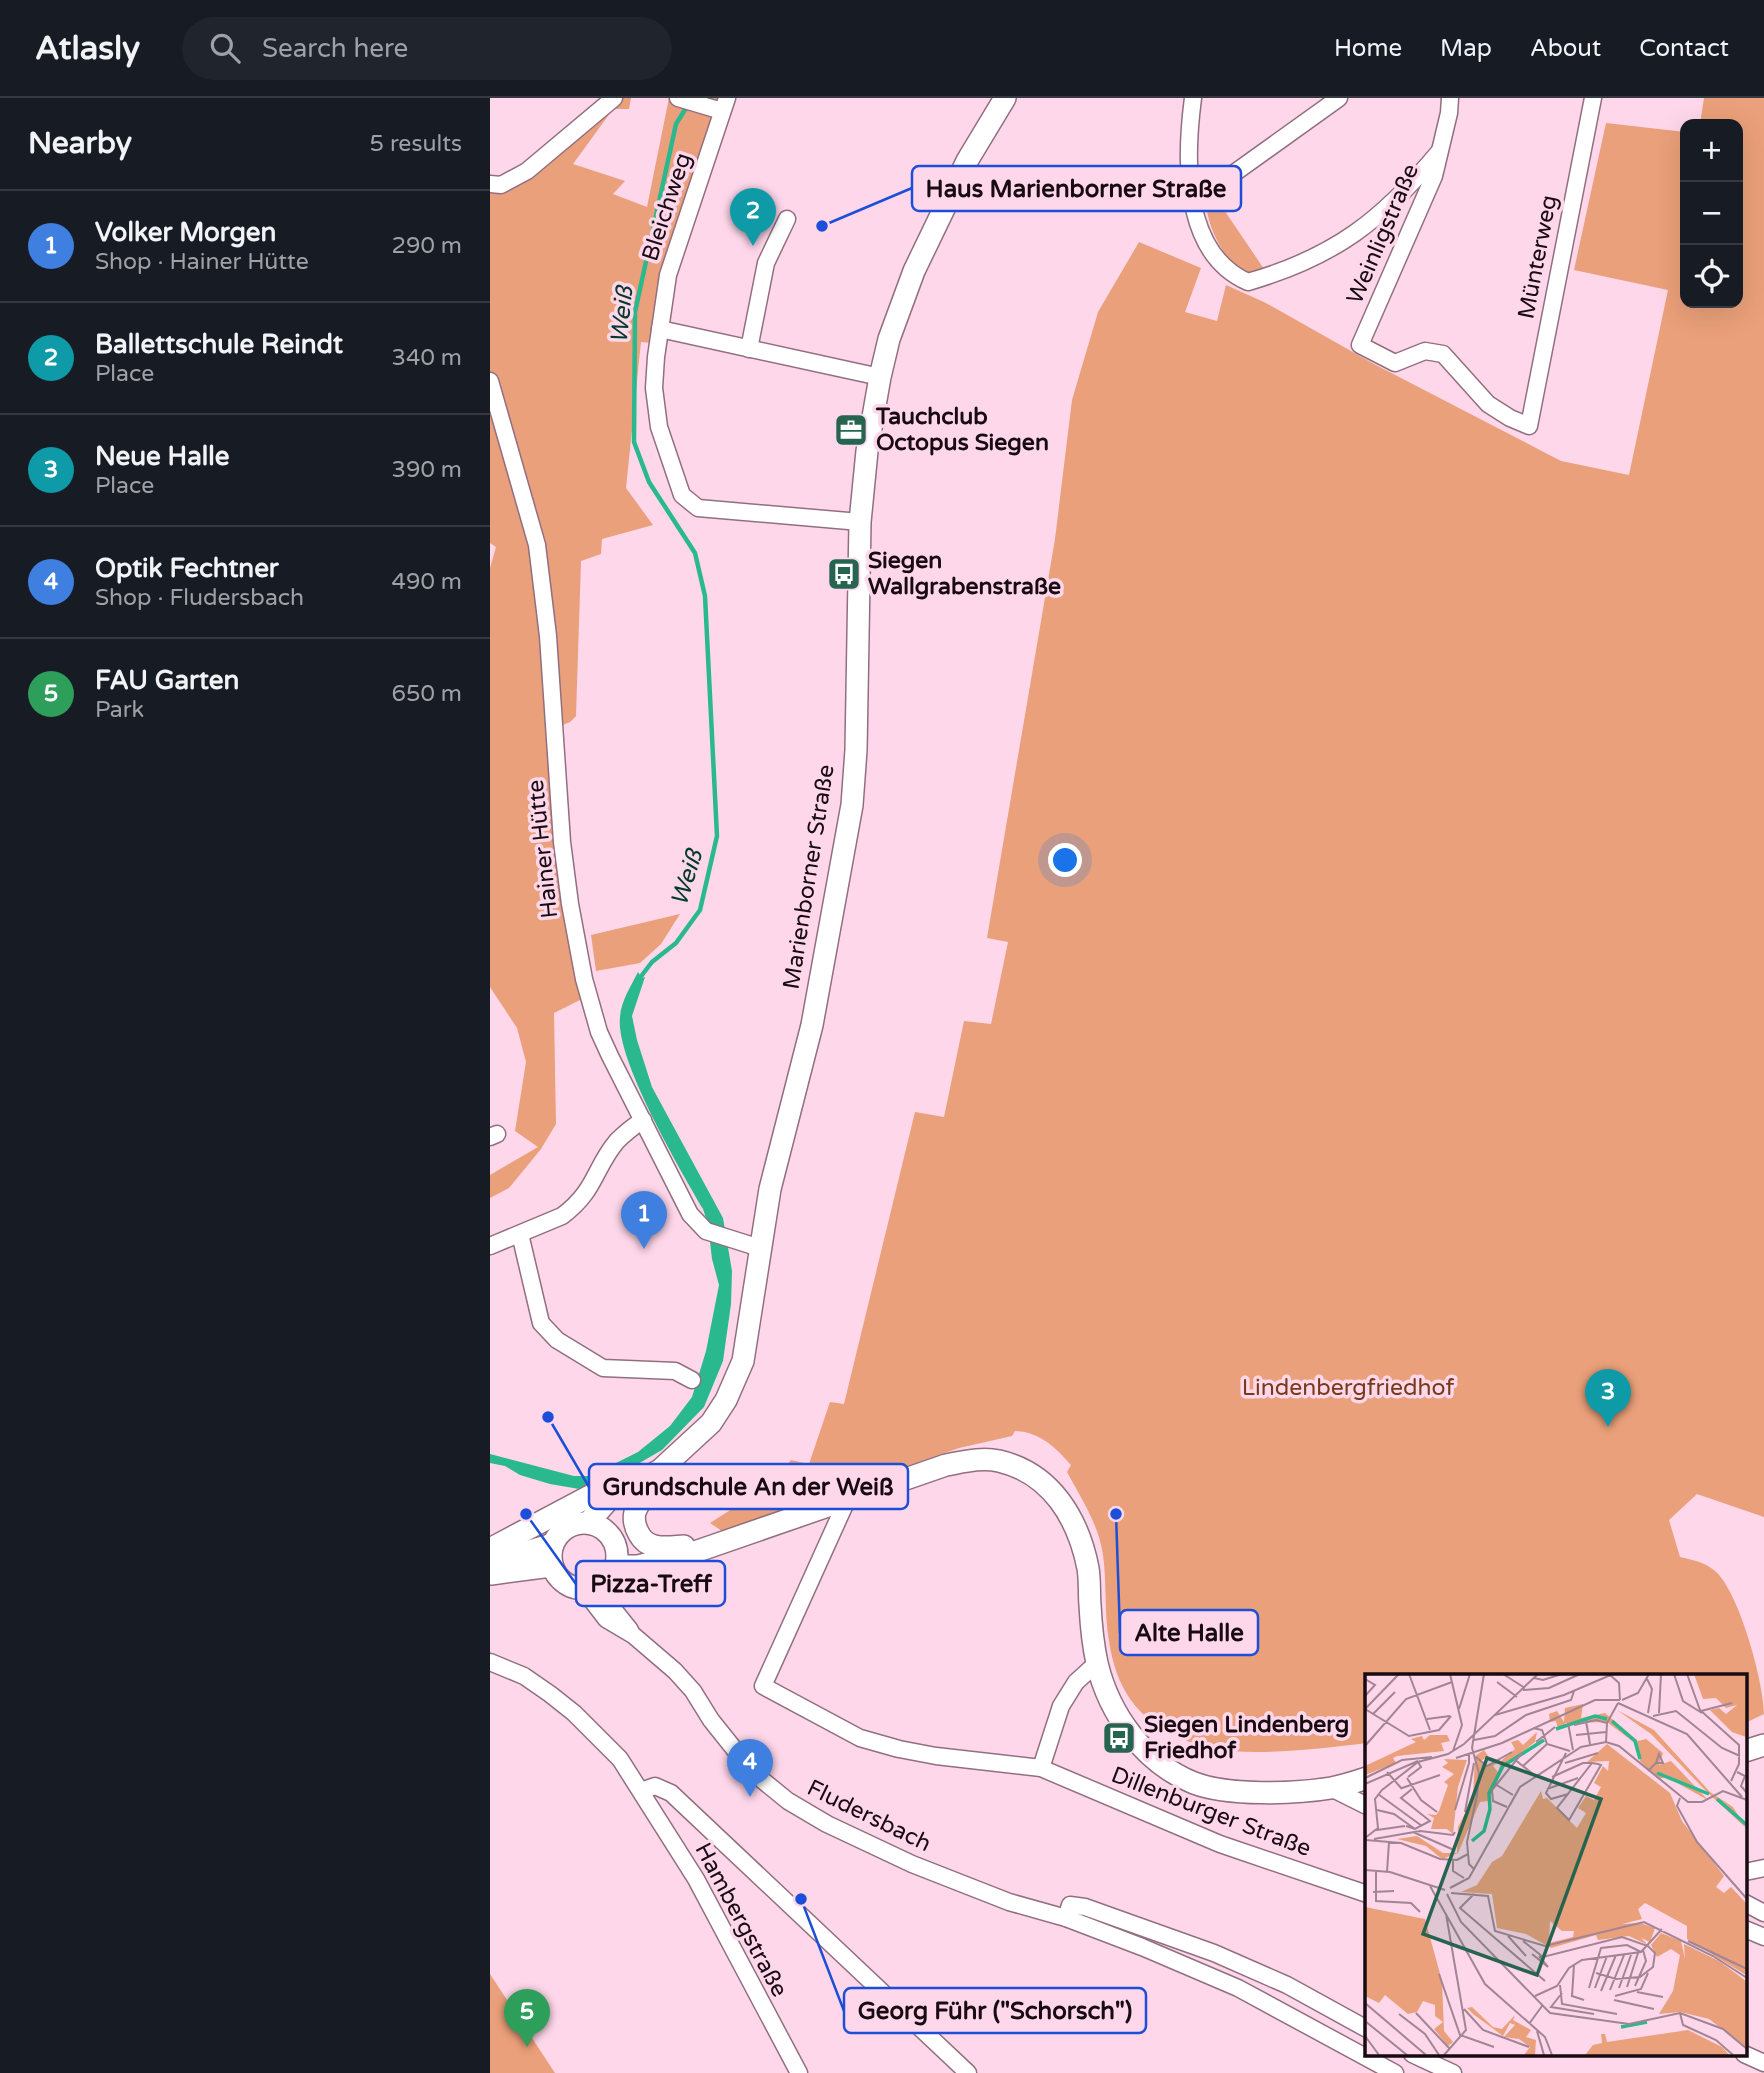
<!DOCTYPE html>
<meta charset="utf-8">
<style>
body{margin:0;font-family:"Varela Round",sans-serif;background:#20242c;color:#f1f3f6}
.controls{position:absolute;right:21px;top:21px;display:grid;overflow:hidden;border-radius:14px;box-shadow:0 7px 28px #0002}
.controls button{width:63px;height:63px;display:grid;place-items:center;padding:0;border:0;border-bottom:2px solid #363941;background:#171b24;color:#f1f3f6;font:35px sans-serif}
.you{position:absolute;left:576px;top:763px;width:24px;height:24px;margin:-18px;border:5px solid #fff;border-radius:50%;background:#1a73e8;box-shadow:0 0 0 10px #1a73e833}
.badge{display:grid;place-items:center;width:46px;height:46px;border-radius:50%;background:#8c9099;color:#fff;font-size:23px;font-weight:700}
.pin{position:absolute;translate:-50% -58px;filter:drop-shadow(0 2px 4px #0008)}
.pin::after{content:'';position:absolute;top:37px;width:24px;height:21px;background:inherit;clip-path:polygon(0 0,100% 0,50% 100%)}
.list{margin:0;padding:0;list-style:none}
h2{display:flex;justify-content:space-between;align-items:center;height:91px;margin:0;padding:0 28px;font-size:30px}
h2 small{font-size:23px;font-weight:400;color:#9ea1a6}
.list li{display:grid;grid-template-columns:46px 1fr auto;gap:21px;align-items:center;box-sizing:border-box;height:112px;padding:0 28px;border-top:2px solid #363941}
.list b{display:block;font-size:26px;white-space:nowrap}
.list p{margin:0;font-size:23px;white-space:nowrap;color:#9ea1a6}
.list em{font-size:23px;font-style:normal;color:#9ea1a6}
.icon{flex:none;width:38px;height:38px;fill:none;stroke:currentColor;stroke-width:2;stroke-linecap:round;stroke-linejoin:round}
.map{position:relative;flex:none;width:1274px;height:1975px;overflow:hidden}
header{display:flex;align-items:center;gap:42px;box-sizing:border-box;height:98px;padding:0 35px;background:#171b24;border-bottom:2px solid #363941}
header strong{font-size:33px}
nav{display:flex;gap:38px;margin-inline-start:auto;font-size:24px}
.search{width:490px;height:63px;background:#20242c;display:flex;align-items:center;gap:18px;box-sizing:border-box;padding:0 24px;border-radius:38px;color:#9ea1a6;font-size:26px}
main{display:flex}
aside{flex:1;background:#171b24}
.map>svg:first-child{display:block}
</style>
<header>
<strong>Atlasly</strong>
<div class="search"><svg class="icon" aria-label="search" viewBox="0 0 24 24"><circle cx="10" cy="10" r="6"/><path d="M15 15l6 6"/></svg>Search here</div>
<nav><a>Home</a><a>Map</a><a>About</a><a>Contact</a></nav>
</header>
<main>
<aside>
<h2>Nearby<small>5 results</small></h2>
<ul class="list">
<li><span class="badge" style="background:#3f7fe0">1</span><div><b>Volker Morgen</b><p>Shop · Hainer Hütte</p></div><em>290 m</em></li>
<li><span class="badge" style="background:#0f9aa8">2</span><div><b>Ballettschule Reindt</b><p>Place</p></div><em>340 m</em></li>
<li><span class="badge" style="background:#0f9aa8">3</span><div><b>Neue Halle</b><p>Place</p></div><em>390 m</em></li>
<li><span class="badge" style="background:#3f7fe0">4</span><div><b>Optik Fechtner</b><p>Shop · Fludersbach</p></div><em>490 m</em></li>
<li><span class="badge" style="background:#2e9e5b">5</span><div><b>FAU Garten</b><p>Park</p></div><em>650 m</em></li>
</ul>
</aside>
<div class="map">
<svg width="1274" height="1975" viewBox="0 0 1274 1975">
<rect width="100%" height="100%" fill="#fed7ea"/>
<g fill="#eaa07a">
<polygon points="113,0 141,0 139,11 123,11 83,66 135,83 123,96 157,109 179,0 232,0 220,16 222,19 162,245 151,244 136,390 163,427 112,441 111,456 91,463 86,618 80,624 63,631 64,738 79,844 92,901 64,915 66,1026 51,1051 19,1090 0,1100 0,1077 48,1049 25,1033 36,964 27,930 0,889 0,470 6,449 0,445 0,83 10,88"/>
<path d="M1214,0H1274V1419L1207,1396L1179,1422L1190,1459C1203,1462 1215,1464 1225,1473C1249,1493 1274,1585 1274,1616L1255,1625V1578H877V1645C825,1651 768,1659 716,1650C708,1649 699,1644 691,1640C647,1622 626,1590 619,1543C614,1514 617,1486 613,1457C609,1427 591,1400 577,1374L581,1367C565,1349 550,1334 525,1333L522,1338L469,1350L232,1433L220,1425L284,1384L301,1362L319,1366L340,1304L354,1306L425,1014L454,1019L474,923L501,926L518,844L497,840L565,441L582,302L608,214L649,144L711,170L695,214L727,223L736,187L776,205L884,266L1071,363L1139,377L1178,192L1084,172L1116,25L1195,34V205H1248V26H1210Z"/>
<path d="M728,103L774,171C770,172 767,174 763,175C740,176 719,132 717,112Z"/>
<polygon points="190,816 171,846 150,865 106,873 101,837"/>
<polygon points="0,1876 65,1975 0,1975"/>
</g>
<path fill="#2ab88e" d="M148,874L152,880L155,879L142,918L147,942L162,989L233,1120L242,1173L241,1206L233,1263L214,1309L172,1352L101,1393L60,1386L30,1377L15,1368L0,1365V1356L84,1378H100L148,1354L180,1328L202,1299L216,1253L229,1187L222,1161L218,1126L213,1111C190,1071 125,961 130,919C131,903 141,888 148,874Z"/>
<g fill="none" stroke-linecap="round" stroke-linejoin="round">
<polyline stroke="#2ab88e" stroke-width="4.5" points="149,881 162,864 186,845 210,812 227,738 215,498 205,455 159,384 144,344 145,214 186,26 198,7"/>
<defs>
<g id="minor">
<polyline points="188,0 232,13"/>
<polyline points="237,0 178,177 166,259 164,290 169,329 192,397 208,410 370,424"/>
<path d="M703,0C695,61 692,155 758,184C845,159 892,122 949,54"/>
<polyline points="960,0 959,15 944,78 870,247 905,265 935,253 953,256 998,306 1020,320 1039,328 1103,0"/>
<polyline points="0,86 11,87 37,73 124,0"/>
<polyline points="703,101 722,91 849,0"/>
<polyline points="170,231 390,279"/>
<polyline points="259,251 276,165 297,121"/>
<polyline points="0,283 47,447 58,538 72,744 80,806 94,881 109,934 120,958 200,1116 216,1133 270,1150"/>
<polyline points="0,1039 7,1036"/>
<polyline points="30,1136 51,1225 67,1242 113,1270 185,1273 202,1282"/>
<path d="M0,1148L72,1118C106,1093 104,1070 127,1043C135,1035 144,1028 153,1022"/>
<polyline points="357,1402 273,1588 370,1640 409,1651 446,1658 551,1670 730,1746 877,1796"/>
<polyline points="112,1485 120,1507 140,1532"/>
<polyline points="93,1491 116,1521 143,1537 185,1573 203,1593 221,1622 245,1652 271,1681 298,1703 337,1726 422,1766 519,1804 576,1820 652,1849 748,1890 905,1975"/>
<polyline points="0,1564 34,1578 60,1596 84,1615 130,1661 206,1781 309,1975"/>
<polyline points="551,1670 571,1608 586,1584 607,1565"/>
<polyline points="841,1690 877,1708"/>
<polyline points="151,1693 165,1688 181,1695 478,1975"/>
<polyline points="1255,1774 1274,1770"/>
<polyline points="1255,1805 1274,1815"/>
<polyline points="576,1820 580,1807 595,1809 724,1855 797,1887 877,1931"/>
<polyline points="1255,1831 1274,1839"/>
<polyline points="922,1956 963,1975"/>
<polyline points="1254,1956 1274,1965"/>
</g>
<g id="major">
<path d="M168,1375C161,1388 150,1401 145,1414C143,1422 145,1429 149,1436C158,1453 177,1449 194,1448"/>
<polyline points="99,1424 120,1400 170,1372 221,1325 236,1302 253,1263 280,1091 322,927 362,707 366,652 370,424 377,353 390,279 399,241 424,173 477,63 515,0"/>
<circle cx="94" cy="1458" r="33"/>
<polyline points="0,1451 128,1383"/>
<polyline points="0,1465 63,1446"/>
<path d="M125,1468H148L202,1455L456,1367C473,1364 491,1359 509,1363C561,1375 588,1420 598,1470C600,1482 599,1495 600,1507C601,1526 603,1547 607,1565C619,1616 654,1665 704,1685C738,1698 805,1696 841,1690C853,1688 865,1684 877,1680"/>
<polyline points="1,1476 61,1468"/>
<polyline points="1255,1653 1274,1647"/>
</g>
</defs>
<use href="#minor" stroke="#926f80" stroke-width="19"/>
<use href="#major" stroke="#926f80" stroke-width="24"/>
<use href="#minor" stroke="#fff" stroke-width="16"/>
<use href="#major" stroke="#fff" stroke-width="21"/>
</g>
<defs>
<symbol id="office-square" viewBox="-11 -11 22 22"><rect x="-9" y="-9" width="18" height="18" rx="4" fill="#27644f" stroke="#fed7ea"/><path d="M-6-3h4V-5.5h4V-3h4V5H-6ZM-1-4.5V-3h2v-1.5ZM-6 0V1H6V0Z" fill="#fff"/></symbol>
<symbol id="bus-square" viewBox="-11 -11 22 22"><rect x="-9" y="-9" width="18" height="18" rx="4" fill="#27644f" stroke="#fed7ea"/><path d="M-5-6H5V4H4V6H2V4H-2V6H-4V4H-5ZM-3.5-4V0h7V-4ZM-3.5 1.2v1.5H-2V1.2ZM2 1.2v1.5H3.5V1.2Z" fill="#fff"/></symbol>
</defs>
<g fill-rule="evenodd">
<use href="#office-square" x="342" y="313" width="38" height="38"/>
<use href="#bus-square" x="335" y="457" width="38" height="38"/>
<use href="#bus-square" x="610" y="1621" width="38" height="38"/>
</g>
<g text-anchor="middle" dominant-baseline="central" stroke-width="7" stroke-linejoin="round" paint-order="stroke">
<g font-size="23" fill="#180b12" stroke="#fed7ea">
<text transform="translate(177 109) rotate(-72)">Bleichweg</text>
<text transform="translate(893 136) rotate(-67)">Weinligstraße</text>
<text transform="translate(1048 159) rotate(-79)">Münterweg</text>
<text transform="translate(53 751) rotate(-96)">Hainer Hütte</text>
<text transform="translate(319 779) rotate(-81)">Marienborner Straße</text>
<text transform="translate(721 1714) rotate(21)">Dillenburger Straße</text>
<text transform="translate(379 1718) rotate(26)">Fludersbach</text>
<text transform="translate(251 1822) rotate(62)">Hambergstraße</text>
</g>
<g font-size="23" font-weight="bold" fill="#180b12" stroke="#fed7ea" text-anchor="start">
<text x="386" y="319">Tauchclub<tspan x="386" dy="26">Octopus Siegen</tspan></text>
<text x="378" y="463">Siegen<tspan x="378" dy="26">Wallgrabenstraße</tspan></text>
<text x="654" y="1627">Siegen Lindenberg<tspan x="654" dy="26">Friedhof</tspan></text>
</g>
<g font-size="23" fill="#773a17" stroke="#fed7ea">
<text x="858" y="1290">Lindenbergfriedhof</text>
</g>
<g font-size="24" font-style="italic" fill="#003b2a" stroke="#fed7ea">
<text transform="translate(132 217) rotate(-84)">Weiß</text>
<text transform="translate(197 780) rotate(-73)">Weiß</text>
</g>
</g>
<g transform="translate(875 1576)">
<rect width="382" height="382" fill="#fed7ea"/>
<path d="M329,0H381V63L367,58L345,36L354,34L361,40L372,31L361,34L351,24L338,25ZM218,30L216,44L240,39L273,67L281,65L298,79L294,91L306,87L343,126L301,103L293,105L275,87L270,69L242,48L201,49L193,55L191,47L185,48L184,40L192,37L199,48L200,34ZM252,36L289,56L345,118L368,133L381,154L343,119L286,60ZM172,58L170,68L140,91L123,127L115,128L93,179L77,185L61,172L32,165L52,162L78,179H92L93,153L108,124L110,82L119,76L123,82L116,87L120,92L136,86L128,92L133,98L137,86L150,75L146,68L153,66L158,71ZM65,61H82L85,67L76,69L79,77L32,82L28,84L31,89L0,101V92L51,68L46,65L57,62L59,66ZM242,70L305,119L317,147L359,202L351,213L359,219L366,213L381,229V301L322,265V252L280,229L273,235L277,245L257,250L275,249L290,254L285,268L276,264L281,269V270L264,262L233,266L231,261L186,274L161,260L132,254L127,220L96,218L112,211L127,188L137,182L176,117L178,125L182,124L212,154L221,139L213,134L221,122L229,126L236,113L229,109L238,92L243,97L244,87L222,88ZM185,247L197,257H209L208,263L184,269ZM79,85L102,86L93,113L88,160L82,155H66L69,144L62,140L71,141L74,137L83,111L79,108L89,100L77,93L83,89ZM0,233L60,245L77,307L79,357L88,368L83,372L69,355L78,348L70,342V331L58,327L52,338L43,340L20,321L14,329L0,322ZM296,259L316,267L320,285L319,270L354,287L381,307V373L344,345L315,338L294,340L308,317L315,281L306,275L292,283L286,271ZM107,333L128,353L137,355L150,341L148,346L166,356L161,363L171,366L170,381H159L165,373L154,365L139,363L150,351L145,349L138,362L108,340L102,334ZM323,356L357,373L364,381H220L228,371L237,369L236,360H240L242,368Z" fill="#eaa07a" fill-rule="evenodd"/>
<path fill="none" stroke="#2ab88e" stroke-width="3.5" d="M247,47L270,67L275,85M191,55L230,42L242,45M292,99L344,120M352,125L382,151M107,167L119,157L125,135L124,119L138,92L179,66M256,353L282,348"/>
<path fill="none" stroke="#a28594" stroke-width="2" d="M44,0L65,56M85,0L97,51L88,77M138,0L160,14M309,0L318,27L337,39M322,0L335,36L374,71V90L366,107M245,1L254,9L255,26M169,4L178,6L197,0M282,5L287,15L283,39M132,8L152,23M158,16L184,14L215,0M0,22L10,11L0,5M257,26L273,19L284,0M253,29L322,60L377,123M0,35L44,62L74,56L86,42M0,35L34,0M94,35L105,0M336,37L367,29M294,39L296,0M8,40L30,18M130,41L199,21L248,0M288,42L311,37L357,74L375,82M62,45L85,42M221,47L225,70M203,49L208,76M209,51L231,46L242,49M168,54L177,56L182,70L205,77M211,61L241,58M109,66L130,62L161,41L206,26L209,17M171,68L190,53M241,68L242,49L253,29M0,72L41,25L87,8M201,79L181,119L186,125L203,120M111,83L122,92L147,78M91,84L137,69L230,26H255M149,85L168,100M200,89L233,79M158,92L182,70M283,97L291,89H298L294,80L291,89M22,98L37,115M372,98L380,102L376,112L382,119M43,103L56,93L53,88M187,103L218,89H227L233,90L236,91L204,146L192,134L227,89M0,104L37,86L67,83M42,104L56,126L72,138M0,110L53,87M130,110L148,121M37,114L75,101M182,115L213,104M13,120L57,152M315,124L312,132L332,168L382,225M142,133L128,127L127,116L157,79M12,136L29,140L50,155M90,136L104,89V81H99M100,138L109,89M41,152L50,155L65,147L36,124L47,115M12,156L40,152M48,158L89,176M0,164L13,154L10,125L17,116L53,88L83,80L99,70L173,0M9,165L55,157L88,161L90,158M1,166L36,169L75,185L92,186L103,180M88,186V197L99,204M109,195L104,190L102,168L112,121L114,99L107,74L119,0M0,196L25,198L80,216M11,197V227L46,229L55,238M22,198L24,168M65,212L120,310L180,363L187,381M85,214L104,204L155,113L216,73L241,68L254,72L323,128H337L358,117L382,126M8,218L29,217M86,219L123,222L130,257L180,272L279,248L348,282L382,304M82,220L96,248L185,339L264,350L315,339L358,355L382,375M109,220L95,234L180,307M143,262L161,282M158,267L178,283L257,263L283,272L290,279L288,293L275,303L251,305L231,299M323,267L382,295M167,280L183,293L174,282M209,291L207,322L219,326M74,300L95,361L129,373M195,311L197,330L252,340M270,312L281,287L278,276M262,313L273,279M224,314L236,274L262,271L276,278M230,314L242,282M254,314L266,281M245,316L259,281M236,317L251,281M272,318L298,323M197,319L186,333L229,340M170,322L192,312L204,294L217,286L276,278L297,255M250,322L276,315L283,299M249,326L289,335M0,329L61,381M99,335L118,356L164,373M51,339L84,374M315,339L318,351L351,366L368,381M34,340L60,360L74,381M0,347L42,381M164,350L177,332M172,357L179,381M0,362L14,381M79,381L101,356L81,240"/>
<path fill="#27644f" fill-opacity="0.15" stroke="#27644f" stroke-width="3.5" d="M122,84L236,125L172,301L58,260Z"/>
<rect width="382" height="382" fill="none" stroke="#180b12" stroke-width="3.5"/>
</g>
<path fill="none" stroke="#1d4ed8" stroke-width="2.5" d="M332 128L422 90M58 1319L99 1389M36 1416L86 1486M626 1416L630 1535M311 1801L354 1913"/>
<g fill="#1d4ed8" stroke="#fed7ea" stroke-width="2.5">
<circle cx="332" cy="128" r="7"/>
<circle cx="58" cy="1319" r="7"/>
<circle cx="36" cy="1416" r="7"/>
<circle cx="626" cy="1416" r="7"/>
<circle cx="311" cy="1801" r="7"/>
</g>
<g fill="#fed7ea" stroke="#1d4ed8" stroke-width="2.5">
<rect x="422" y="68" width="329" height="45" rx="7"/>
<rect x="99" y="1366" width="319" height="45" rx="7"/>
<rect x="86" y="1463" width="149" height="45" rx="7"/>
<rect x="630" y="1512" width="138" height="45" rx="7"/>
<rect x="354" y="1890" width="302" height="45" rx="7"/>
</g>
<g font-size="24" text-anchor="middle" font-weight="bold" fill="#180b12">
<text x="586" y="99">Haus Marienborner Straße</text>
<text x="258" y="1397">Grundschule An der Weiß</text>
<text x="161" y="1494">Pizza-Treff</text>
<text x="699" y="1543">Alte Halle</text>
<text x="505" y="1921">Georg Führ ("Schorsch")</text>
</g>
</svg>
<div class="controls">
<button>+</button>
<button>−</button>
<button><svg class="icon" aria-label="locate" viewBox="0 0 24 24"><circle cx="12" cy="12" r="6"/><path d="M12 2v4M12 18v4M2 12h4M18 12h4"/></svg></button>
</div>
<div class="you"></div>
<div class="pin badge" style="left:154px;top:1151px;background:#3f7fe0">1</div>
<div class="pin badge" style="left:263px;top:148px;background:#0f9aa8">2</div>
<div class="pin badge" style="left:1118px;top:1329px;background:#0f9aa8">3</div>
<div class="pin badge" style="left:260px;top:1699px;background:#3f7fe0">4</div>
<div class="pin badge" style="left:37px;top:1949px;background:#2e9e5b">5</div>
</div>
</main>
